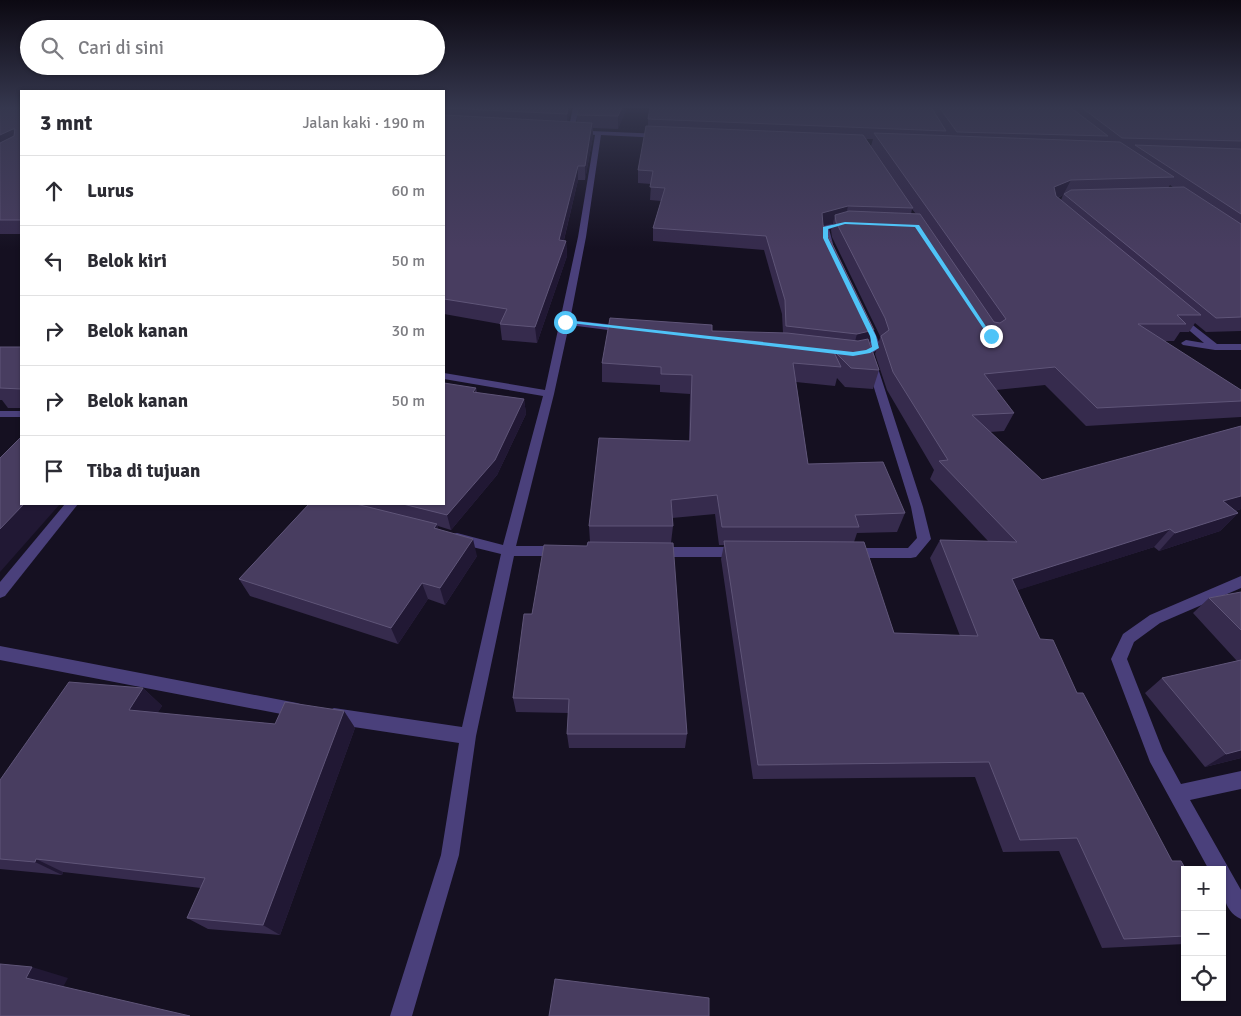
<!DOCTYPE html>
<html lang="id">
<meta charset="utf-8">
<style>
body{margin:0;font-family:Signika,sans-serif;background:#f2f2f3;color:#2b2b33}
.controls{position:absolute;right:15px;bottom:15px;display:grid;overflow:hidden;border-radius:0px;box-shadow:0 1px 4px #0004}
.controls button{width:45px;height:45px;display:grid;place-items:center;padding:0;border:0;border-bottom:1px solid #e1e1e2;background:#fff;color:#2b2b33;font:25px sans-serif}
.stop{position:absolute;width:15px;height:15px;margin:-11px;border:4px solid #4fc3f7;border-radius:50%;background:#fff}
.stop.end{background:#4fc3f7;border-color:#fff;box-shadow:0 1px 5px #0008}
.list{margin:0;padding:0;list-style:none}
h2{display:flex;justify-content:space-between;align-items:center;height:65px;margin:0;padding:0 20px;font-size:21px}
h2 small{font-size:16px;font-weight:400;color:#7c7c81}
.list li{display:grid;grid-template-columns:32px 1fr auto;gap:15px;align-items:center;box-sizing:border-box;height:70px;padding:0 20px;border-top:1px solid #e1e1e2}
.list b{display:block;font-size:19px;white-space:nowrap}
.list em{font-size:16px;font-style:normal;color:#7c7c81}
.icon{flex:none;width:28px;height:28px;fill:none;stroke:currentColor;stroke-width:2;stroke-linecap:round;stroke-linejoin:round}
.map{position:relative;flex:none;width:1241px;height:1016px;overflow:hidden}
.search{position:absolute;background:#fff;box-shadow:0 1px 4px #0004;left:20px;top:20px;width:425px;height:55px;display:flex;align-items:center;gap:12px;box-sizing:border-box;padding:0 18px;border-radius:28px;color:#7c7c81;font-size:19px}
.panel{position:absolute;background:#fff;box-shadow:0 1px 4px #0004;left:20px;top:90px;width:425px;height:415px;border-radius:0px}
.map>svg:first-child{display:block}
</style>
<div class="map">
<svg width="1241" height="1016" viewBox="0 0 1241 1016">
<rect width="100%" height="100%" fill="#151021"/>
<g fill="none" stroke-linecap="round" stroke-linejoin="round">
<g fill="#4a407b" fill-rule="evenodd">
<polygon points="573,107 579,107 574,132 571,134 568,132"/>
<polygon points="591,131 661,134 664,136 661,138 601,135 586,237 570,320 624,326 629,329 624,332 569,325 554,394 516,546 560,546 565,547 567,551 565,555 560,556 514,556 476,736 459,855 412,1016 390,1016 441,855 459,743 334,724 328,721 326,716 328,711 334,708 462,727 501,554 452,542 450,538 452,534 457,533 503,545 543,396 444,379 444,373 545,390 578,237 595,135 589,134"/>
<polygon points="847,221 851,223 850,225 829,229 833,244 826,246 822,238 822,226"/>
<polygon points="1180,315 1217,344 1241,344 1241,350 1215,350 1183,345 1181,343 1186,340 1204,343 1177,320 1175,318"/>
<polygon points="865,318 870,321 881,347 871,354 853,355 853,351 866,349 871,346 860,321"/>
<polygon points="871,359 876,362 923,507 931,539 916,557 911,558 850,558 845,557 843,553 845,549 850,548 908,548 917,538 911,507 866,362"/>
<rect x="0" y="411" width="21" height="6"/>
<polygon points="65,504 78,504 5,596 0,598 0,582"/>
<polygon points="657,547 740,547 745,548 747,552 745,556 740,557 657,557 652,556 650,552 652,548"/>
<path d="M1241,576V588L1160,623L1134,642L1127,659L1163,751L1181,784L1241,771V789L1190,800L1241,890V919C1222,911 1222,887 1222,870H1209L1150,762L1111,659L1123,634L1150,615Z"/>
<polygon points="0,646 297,703 303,705 305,710 303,715 297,717 0,660"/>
</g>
</g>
<g fill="#362b4d" fill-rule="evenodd">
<rect x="0" y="107" width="21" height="127"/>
<polygon points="444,107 571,107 568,122 577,122 577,115 578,107 627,107 618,129 593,128 593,136 585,180 578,180 564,240 566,241 567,256 537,343 502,340 500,324 444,314"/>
<path d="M650,107H1241V331L1206,332L1195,323L1189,332H1180L1174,341H1164L1241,390V417L1086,426L1045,385L996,390L1014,413L1004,431L990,432L1042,480L1241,426V509L1235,511L1238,513L1220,531L1159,551L1154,547L1017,590L1040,639L1077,693L1172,861L1185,870V944L1102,948L1059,851L1003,852L975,777L753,779L721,559L724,545H719L715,514L672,518L673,526L671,543L687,734L685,748H569L567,734L569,713L516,712L513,698L532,614L590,542L589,526L689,441L690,394L660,392V385L602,382V363L712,331L783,333L782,314L764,250L653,241V228L661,201L650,200L651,184L638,183V170L648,126V119ZM866,139H873L871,146ZM1170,185L1174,188H1168ZM1063,195L1061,200L1058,198ZM912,209L916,214H911ZM833,223L831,230L832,237L880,336V338L875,354L887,390L934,470L930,479L988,541L940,540L930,558L960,636L894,633L854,542L857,533L897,532L905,513L808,464L796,382L835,386L837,378L845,387L873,389L879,370L870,342L874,330L824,226Z"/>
<polygon points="0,347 21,347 21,408 8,408 2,400 0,400"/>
<polygon points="476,388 477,393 524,399 526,414 497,475 451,530 438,526 438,529 477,556 445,605 428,599 398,644 250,596 239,579 309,504 444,504"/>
<polygon points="1241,592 1241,758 1205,767 1145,693 1162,678 1237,661 1193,613 1209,598"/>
<polygon points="143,688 162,706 157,713 275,724 344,711 355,728 280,935 208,929 187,918 201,888 63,872 62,875 0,869 0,780"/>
</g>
<g fill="#211834">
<polygon points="568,107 571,107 567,127 567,114"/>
<polygon points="622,107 627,107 618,129 618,116"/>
<polygon points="592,123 593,136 585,180 585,166"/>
<polygon points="13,129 20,141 0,151 0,135"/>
<polygon points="578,166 578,180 560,256 559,240"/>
<polygon points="1071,180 1063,195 1047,202 1054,187"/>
<polygon points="848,206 845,219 835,215 833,223 819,227 822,213"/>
<polygon points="566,241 567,256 537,343 535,327"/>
<polygon points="874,330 869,345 853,349 857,334"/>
<polygon points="524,399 526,414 497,475 451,530 447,515"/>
<polygon points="1241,496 1241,509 1206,519 1223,501"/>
<polygon points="24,504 60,504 0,572 0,529"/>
<polygon points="1238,513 1220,531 1159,551 1175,533"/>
<polygon points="437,524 442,541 434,528"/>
<polygon points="1170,529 1154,547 999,596 1012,579"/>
<polygon points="473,539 477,556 445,605 440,588"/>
<polygon points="422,583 428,599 398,644 391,628"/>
<polygon points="143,688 162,706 149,727 129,710"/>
<polygon points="344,711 355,728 280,935 263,925"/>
<polygon points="1241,750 1241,758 1205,767 1226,754"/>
<polygon points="36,859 63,872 62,875 35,862"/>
<polygon points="32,967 68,978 63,987 26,978"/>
</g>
<g fill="#483d60" stroke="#5f5578">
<polygon points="0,107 21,107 21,220 0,220 0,143 14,136 15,129 13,129 0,135"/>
<polygon points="444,107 568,107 567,114 444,108"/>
<polygon points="578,107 622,107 618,116 577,115"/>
<polygon points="650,107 931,107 946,131 648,119"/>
<polygon points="939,107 1070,107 1108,136 957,132"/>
<polygon points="1081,107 1241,107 1241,141 1122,138"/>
<polygon points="444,115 592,123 585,166 578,166 559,240 566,241 535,327 500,324 507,309 444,299"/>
<polygon points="646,126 863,135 913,208 848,206 822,213 823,225 874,330 857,334 786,326 785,300 766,236 653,228 665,188 650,187 653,171 638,170"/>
<polygon points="874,133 1120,142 1174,177 1071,180 1054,187 1056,196 1201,315 1177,315 1186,324 1138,324 1241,390 1241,401 1097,408 1055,367 984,374 1014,413 972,415 1042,480 1241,426 1241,496 1223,501 1238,513 1175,533 1170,529 1012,579 1040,639 1053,640 1077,693 1083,693 1172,861 1181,861 1186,870 1185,870 1185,936 1124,939 1077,838 1020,840 989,762 758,765 724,541 864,542 894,633 978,636 940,540 1017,542 939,461 948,460 893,372 881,336 889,330 885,318 836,222 835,215 849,211 920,214 994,322 1000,323 1006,319"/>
<polygon points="1135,145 1241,149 1241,214"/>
<polygon points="1184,187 1241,224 1241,317 1216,318 1064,194 1071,190"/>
<polygon points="610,318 712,325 712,331 787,333 858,341 868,339 879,370 851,368 833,350 841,367 793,363 808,464 883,462 905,513 855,515 859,527 722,527 717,495 671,500 673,526 589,526 599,438 690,441 692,375 661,374 661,367 602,363"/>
<polygon points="0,347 21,347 21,389 0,388"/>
<polygon points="444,383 476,388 473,392 524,399 495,460 447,515 403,504 444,504"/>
<polygon points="21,437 21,504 24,504 0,529 0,458"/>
<polygon points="309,504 356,504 437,524 434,528 473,539 440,588 422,583 391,628 239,579"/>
<polygon points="588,542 673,543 687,734 567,734 569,699 513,698 524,614 532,614 544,545 587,546"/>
<polygon points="1241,592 1241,630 1209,598"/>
<polygon points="1241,660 1241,750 1226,754 1162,678"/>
<polygon points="69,682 143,688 129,710 275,724 285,702 344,711 263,925 187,918 205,878 36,859 35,862 0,859 0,780"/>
<polygon points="0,964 32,967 26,978 190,1016 0,1016"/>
<polygon points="555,979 709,998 709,1016 549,1016"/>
</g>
<linearGradient id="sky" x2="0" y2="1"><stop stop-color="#0c0912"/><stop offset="0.43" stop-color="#35374e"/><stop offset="1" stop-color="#35374e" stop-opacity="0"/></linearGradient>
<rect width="1241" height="249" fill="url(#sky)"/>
<polygon fill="#4fc3f7" points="845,222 919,225 993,337 989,337 915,227 845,224 828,229 828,238 876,336 879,348 870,353 853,356 562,322 565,320 853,352 866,350 872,347 870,336 823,238 823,227"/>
</svg>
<div class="controls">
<button>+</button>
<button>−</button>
<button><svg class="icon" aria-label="locate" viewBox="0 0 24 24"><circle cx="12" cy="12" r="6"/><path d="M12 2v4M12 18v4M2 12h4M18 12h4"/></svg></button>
</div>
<div class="stop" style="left:565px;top:322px"></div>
<div class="stop end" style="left:991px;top:336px"></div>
<div class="search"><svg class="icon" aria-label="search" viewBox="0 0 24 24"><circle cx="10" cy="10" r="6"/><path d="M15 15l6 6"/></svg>Cari di sini</div>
<section class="panel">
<h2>3 mnt<small>Jalan kaki · 190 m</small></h2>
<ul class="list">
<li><svg class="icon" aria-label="ahead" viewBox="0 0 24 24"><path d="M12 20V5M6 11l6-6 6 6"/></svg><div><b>Lurus</b></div><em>60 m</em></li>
<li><svg class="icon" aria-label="left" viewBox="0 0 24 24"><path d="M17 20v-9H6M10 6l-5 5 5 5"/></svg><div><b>Belok kiri</b></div><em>50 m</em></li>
<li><svg class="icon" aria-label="right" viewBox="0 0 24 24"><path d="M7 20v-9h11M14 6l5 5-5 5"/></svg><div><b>Belok kanan</b></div><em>30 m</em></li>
<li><svg class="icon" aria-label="right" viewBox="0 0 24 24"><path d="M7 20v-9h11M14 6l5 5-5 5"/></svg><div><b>Belok kanan</b></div><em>50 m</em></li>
<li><svg class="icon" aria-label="arrive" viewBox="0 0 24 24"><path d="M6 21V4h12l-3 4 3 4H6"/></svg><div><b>Tiba di tujuan</b></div></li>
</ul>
</section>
</div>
